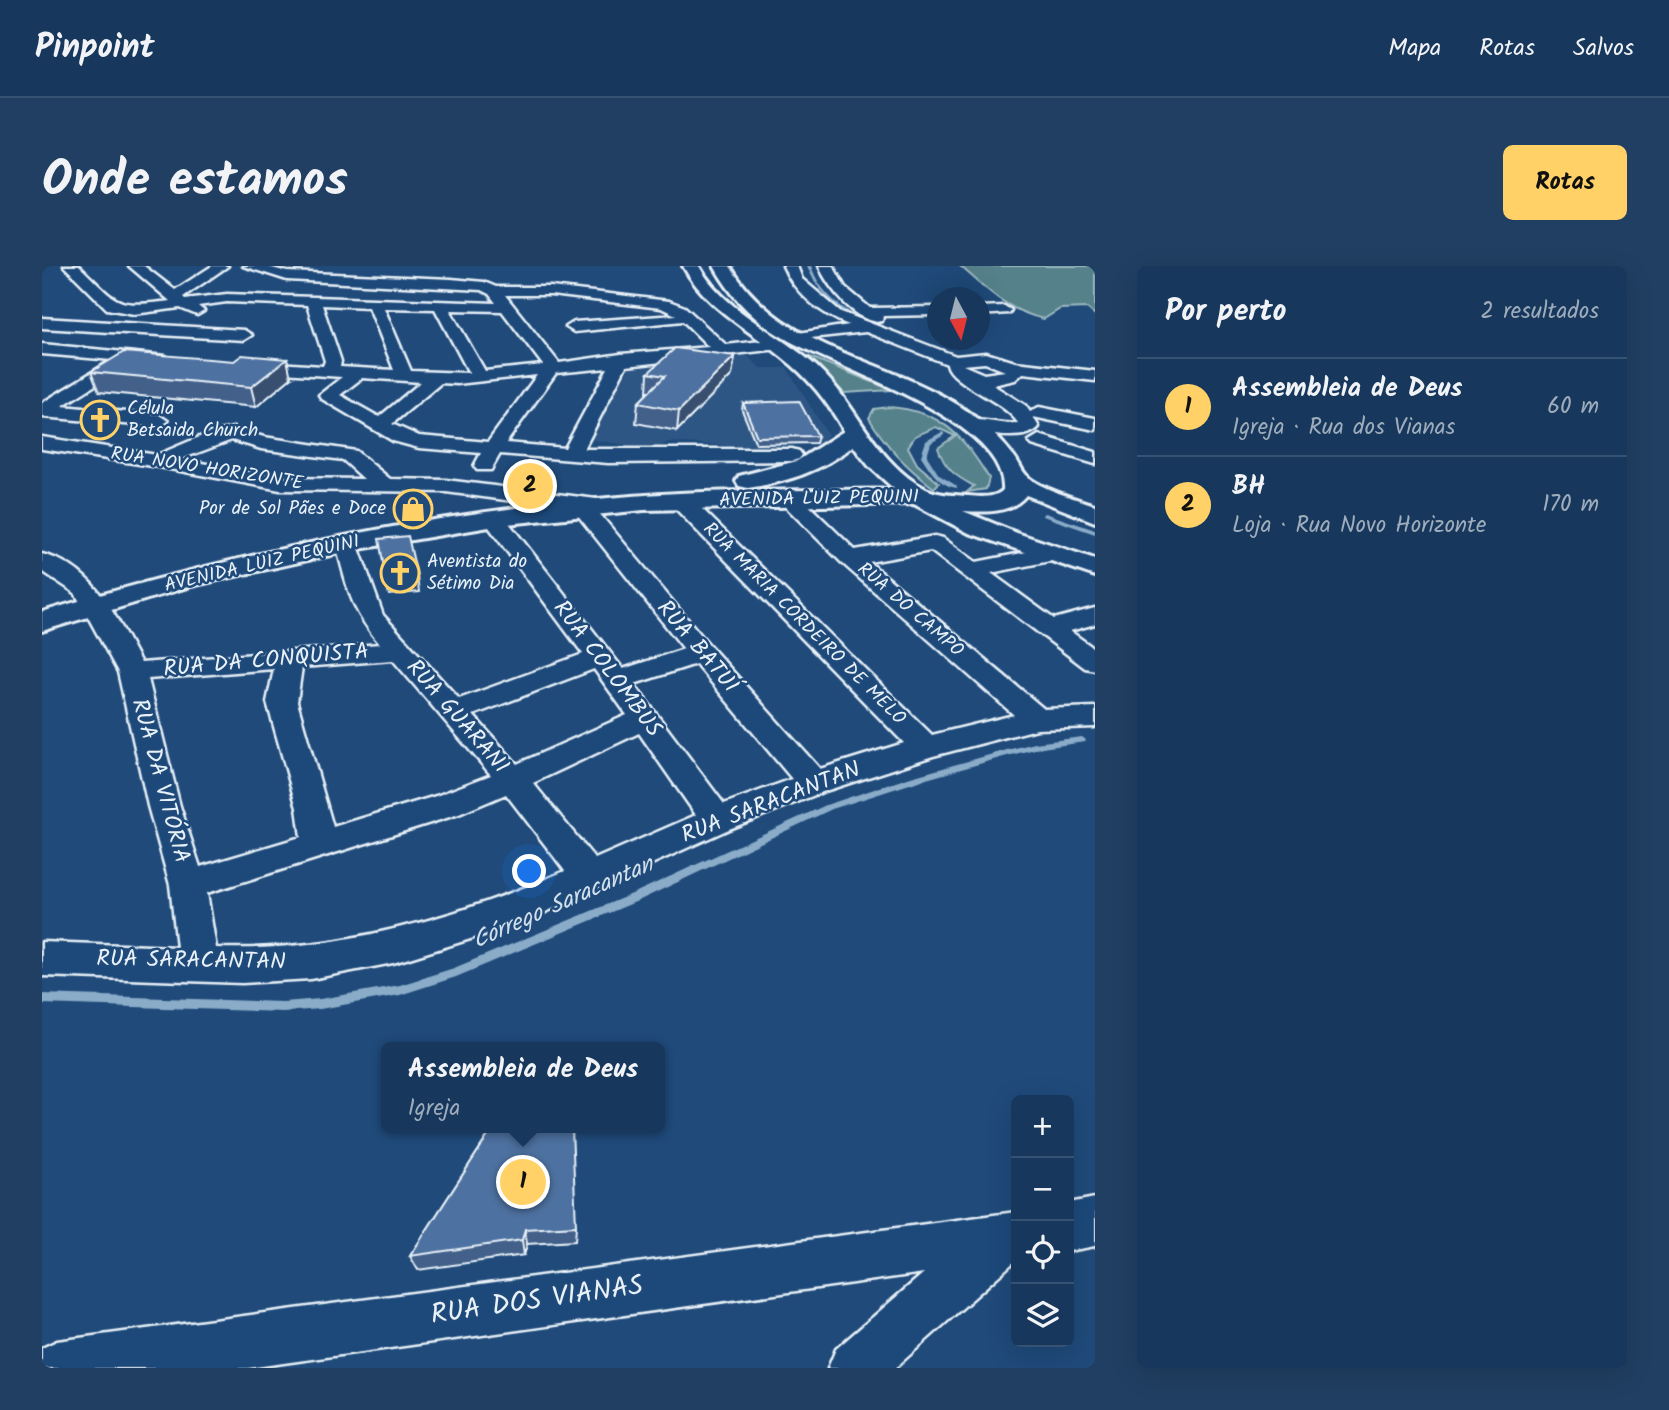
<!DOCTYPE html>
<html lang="pt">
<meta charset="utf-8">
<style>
body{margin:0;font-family:Kalam,sans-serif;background:#203f62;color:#f1f3f6}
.controls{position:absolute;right:21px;bottom:21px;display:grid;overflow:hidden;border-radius:10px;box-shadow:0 7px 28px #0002}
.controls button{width:63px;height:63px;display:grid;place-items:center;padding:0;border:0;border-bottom:2px solid #365272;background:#17385c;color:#f1f3f6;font:35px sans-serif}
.compass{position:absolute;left:885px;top:21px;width:63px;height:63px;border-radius:50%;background:#17385c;box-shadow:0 7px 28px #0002;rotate:173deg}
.you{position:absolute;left:488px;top:606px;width:24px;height:24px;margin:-18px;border:5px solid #fff;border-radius:50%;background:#1a73e8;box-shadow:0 0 0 10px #1a73e833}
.badge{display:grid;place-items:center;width:46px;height:46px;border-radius:50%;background:#ffd166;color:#111;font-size:23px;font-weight:700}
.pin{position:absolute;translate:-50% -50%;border:4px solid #fff;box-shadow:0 2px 7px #0006}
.popup{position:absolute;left:339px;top:776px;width:284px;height:91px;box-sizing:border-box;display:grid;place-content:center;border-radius:10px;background:#17385c;filter:drop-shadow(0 2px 5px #0005);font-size:23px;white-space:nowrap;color:#9eacbb}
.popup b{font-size:26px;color:#f1f3f6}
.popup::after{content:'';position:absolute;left:50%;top:100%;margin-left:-14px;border:14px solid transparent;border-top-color:#17385c}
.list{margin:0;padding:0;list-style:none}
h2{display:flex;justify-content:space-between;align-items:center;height:91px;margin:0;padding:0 28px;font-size:30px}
h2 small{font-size:23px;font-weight:400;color:#9eacbb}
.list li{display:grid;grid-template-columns:46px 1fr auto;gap:21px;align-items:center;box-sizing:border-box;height:98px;padding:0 28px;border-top:2px solid #365272}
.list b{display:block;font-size:26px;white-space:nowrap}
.list p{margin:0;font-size:23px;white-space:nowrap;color:#9eacbb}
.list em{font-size:23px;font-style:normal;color:#9eacbb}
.icon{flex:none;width:38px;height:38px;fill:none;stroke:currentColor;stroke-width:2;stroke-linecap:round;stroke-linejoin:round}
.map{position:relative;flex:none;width:1053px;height:1102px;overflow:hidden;border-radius:10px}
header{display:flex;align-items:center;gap:42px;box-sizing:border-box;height:98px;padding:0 35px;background:#17385c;border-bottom:2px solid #365272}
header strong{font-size:33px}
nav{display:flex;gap:38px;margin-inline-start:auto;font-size:24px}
.intro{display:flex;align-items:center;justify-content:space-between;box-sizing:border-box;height:168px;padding:0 42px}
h1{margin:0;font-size:49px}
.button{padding:18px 32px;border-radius:10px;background:#ffd166;color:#111;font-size:24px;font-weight:700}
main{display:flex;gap:42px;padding:0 42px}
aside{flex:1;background:#17385c;border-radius:10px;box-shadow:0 7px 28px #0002}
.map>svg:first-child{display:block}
</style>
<header>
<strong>Pinpoint</strong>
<nav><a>Mapa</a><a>Rotas</a><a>Salvos</a></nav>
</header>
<div class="intro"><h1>Onde estamos</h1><a class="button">Rotas</a></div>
<main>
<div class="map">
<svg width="1053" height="1102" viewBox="0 0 1053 1102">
<rect width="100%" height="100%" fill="#1f4a7a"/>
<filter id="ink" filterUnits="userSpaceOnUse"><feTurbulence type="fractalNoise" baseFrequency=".0143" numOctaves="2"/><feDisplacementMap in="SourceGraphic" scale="14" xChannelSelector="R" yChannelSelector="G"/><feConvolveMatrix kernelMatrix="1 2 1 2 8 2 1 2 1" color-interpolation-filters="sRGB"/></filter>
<g filter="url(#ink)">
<polygon fill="#2d5685" points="704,88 718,102 745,102 786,169 777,178 709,181 626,176 614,183 543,173 589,100"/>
<g fill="#54818a" stroke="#9eb9c1" stroke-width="2">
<path d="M918,0H1053V49L1045,42L1018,43L1002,53C965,45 946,24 918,0Z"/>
<polygon points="766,90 850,124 802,127"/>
<path d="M847,141C900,145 920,169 947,212L944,223L925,226L932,220C913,210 903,203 896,182L913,170L894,161L873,170L866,181L875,198L897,217L892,222C865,202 844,181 827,152L832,143Z"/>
</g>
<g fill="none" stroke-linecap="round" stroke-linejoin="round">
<g fill="#8aacc8" fill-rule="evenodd">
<path d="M765,0H769C779,28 800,44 827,56V58H823C797,45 776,28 765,0Z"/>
<polygon points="850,66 854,66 901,83 897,84 850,68"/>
<path d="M900,166L902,167V169L889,177L885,190L897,209L915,220V222C896,219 889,205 879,190L884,175Z"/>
<polygon points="1003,247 1053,264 1053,268 1001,250 1000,249"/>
<polygon points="1040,471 1044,474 1043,476 993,483 965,490 874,516 790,543 598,634 414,711 358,729 278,743 241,746 0,738 0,728 241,736 278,733 358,719 412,702 590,628 784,539 869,511 965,484 993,477"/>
</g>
<defs>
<g id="minor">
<path d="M22,0H37C77,38 71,42 128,35L87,0H102L133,24L170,0H186L141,31L143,33L185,28L454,37L447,28L439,24L245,14L201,0H223L245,6L409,13L442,16L454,21H509L627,35L643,41L684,79L737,73L745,78L737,83L584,100L542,183H750L757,185L760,189L757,193L750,195L566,197L458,188L449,204H435L432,200L439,187L377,182L351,175L280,133L277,129L300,111L197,104L195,100L203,95L281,100L283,95L265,39L185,36L156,40L162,45L155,49L138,42L92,48L65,43ZM463,29H509L619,42L634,49L532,56L524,61L532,66L641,55L667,81L579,88L517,97ZM280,39L327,41L352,104L298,101L299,95ZM342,42L393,43L427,107L369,105ZM408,44L460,45L501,99L443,105ZM566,102L523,182L464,177L514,107ZM495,109L446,176L377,170L350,158L399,117L415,118ZM320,112L379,116L337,151L298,129Z"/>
<path d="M741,0H755L760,13L799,46L914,90L944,87L973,96L1053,105V115L981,107L973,114L951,119L983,139L988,146L997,141L1053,152V164L991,151L997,161C983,177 943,168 924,163L922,159L924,155C941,151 959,160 976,157C963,135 909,118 905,98L824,66L750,74L748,71L750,68L807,59C780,49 752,27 741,0ZM943,97L963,105L942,108L921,99Z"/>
<path d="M777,0H791L803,21L828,42L895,41V49L841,50L840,55C816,60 785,20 777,0Z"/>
<polygon points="962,40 969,44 967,47 937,49 937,41"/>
<polygon points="0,52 202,64 210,69 202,74 0,62"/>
<polygon points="0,78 124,90 126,94 118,99 90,96 20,140 117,149 126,155 117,161 0,151 0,137 70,94 0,88"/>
<path d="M191,162L222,171L314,185L348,213L404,214L570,235L573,240L570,245L556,246L669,381L778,503L862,477L632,241L629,236L632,231H648L890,469L972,449L800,297L734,231L737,226H753L813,284L893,270L901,272L934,296L1010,281L1018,283L1022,288L1018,293L949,307L1012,353L1053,342V358L1028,365L1053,383V404L1043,402L889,285L827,296L1002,443L1053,441V461L995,463L891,490L783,525L687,563L477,658L351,697L269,713L200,717L0,710V676L135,681L128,619L106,540L76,406L33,327L0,305V288C53,301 75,353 99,397L338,378C308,342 306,323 294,279L298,274H314L341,349L417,433L541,388L441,253L444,248H460L581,403L642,383L531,243L404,226L238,224L117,201L0,183V171L115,189L167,167ZM190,174L219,183L301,194L322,213L238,212L139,193ZM351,394L449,509L394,530L291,561L255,436L260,401ZM654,398L750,513L682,538L592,418ZM232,403L225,436L255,542L259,571L158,601L138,540L106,413ZM552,403L585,449L475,498L431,449ZM597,467L654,549L553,593L491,517ZM464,528L523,605C412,653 295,686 174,682L165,627L417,548Z"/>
<polygon points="997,169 1053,186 1053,198 990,179 987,175"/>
<polygon points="1053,932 1053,980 1027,985 1027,937"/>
<polygon points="974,946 974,994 853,1102 786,1102 794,1083 882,1007 206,1102 0,1102 0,1082 15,1075"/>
</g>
<path id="major" d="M641,0H657C683,46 736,66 774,100C815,137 832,196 884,223C895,229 913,229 926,230C937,231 952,233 961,224C966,153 788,101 737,69C708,51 689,30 672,0H688C739,85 842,91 919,141C938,154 956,170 970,188C976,194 979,204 985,210C996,222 1037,234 1053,239V256L984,229C969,248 943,246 921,245L975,267L1053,293V310L927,267L872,238L602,244L465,258L311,284L149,320L0,365V346C185,290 373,249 566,232C661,223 757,225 852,223L827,200L811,180C780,205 745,216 706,222L697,220L694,215L697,210L755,195L802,165C786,136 767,112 740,91C704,61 665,43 641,0Z"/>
</defs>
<use href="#minor" stroke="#e8f1f8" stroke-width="5"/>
<use href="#major" stroke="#e8f1f8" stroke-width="6"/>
<use href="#minor" fill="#1f4a7a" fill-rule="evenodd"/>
<use href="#major" fill="#1f4a7a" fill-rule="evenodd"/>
</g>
<g fill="#43618a" stroke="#e8f1f8" stroke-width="2">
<polygon points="693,90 690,109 635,165 594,157 596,137 607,126 605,126 606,107"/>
<polygon points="49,106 249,112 214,141 57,126"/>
<polygon points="701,137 776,170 774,177 714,178 700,144"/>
<polygon points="451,862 534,960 533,975 485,978 482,989 376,1004 368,990"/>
</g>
<g fill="#374f70" stroke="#e8f1f8" stroke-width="2">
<polygon points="693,90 690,109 635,165 637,145"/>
<polygon points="245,93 249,112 214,141 209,121"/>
<polygon points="375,310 377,326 347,329 344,314"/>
<polygon points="483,963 485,978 482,989 480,974"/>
</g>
<g fill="#4e71a0" stroke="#e8f1f8" stroke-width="2">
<polygon points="633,82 693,90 637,145 596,137 623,110 606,107"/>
<polygon points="82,86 192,95 200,89 245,93 209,121 49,106"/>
<polygon points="757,135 776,170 715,171 701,137"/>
<polygon points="366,270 375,310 344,314 337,273"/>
<polygon points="451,862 530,862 534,960 483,963 480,974 368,990"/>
</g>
</g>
<defs>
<symbol id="church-ring" viewBox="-11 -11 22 22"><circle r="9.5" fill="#1f4a7a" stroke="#ffd166" stroke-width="1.5"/><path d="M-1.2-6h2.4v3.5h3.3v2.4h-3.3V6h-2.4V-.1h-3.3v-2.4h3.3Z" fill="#ffd166"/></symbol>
<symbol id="shop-ring" viewBox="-11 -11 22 22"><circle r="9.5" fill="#1f4a7a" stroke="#ffd166" stroke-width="1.5"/><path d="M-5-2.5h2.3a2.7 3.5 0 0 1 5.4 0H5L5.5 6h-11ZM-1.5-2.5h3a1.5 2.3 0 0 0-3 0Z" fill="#ffd166"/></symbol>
</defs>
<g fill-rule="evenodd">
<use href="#church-ring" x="36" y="132" width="44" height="44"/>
<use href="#shop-ring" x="349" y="221" width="44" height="44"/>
<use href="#church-ring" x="336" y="285" width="44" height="44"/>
</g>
<g text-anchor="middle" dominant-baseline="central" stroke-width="5" stroke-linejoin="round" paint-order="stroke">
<g font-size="19" fill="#e8f1f8" stroke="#1f4a7a" text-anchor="start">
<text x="85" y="143">Célula<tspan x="85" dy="22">Betsaida Church</tspan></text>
<text x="344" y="243" text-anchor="end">Por de Sol Pães e Doce</text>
<text x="385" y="296">Aventista do<tspan x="385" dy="22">Sétimo Dia</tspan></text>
</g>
<g font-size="19" fill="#e8f1f8" stroke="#1f4a7a">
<text transform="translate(165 203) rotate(9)">RUA NOVO HORIZONTE</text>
<text transform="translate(777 233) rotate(-1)">AVENIDA LUIZ PEQUINI</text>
<text transform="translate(220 298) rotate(-13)">AVENIDA LUIZ PEQUINI</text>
<text transform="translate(868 344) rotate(41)">RUA DO CAMPO</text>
<text transform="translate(762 358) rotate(45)">RUA MARIA CORDEIRO DE MELO</text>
</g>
<g font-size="23" fill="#e8f1f8" stroke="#1f4a7a">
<text transform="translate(655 381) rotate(50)">RUA BATUÍ</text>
<text transform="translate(224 395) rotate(-5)">RUA DA CONQUISTA</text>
<text transform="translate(565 403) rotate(53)">RUA COLOMBUS</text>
<text transform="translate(415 451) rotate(49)">RUA GUARANI</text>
<text transform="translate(118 515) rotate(75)">RUA DA VITÓRIA</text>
<text transform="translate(729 537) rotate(-21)">RUA SARACANTAN</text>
<text transform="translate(149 695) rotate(1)">RUA SARACANTAN</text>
</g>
<g font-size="24" font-style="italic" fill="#d1e0ec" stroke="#1f4a7a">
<text transform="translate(521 637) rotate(-24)">Córrego Saracantan</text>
</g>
<g font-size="28" fill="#e8f1f8" stroke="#1f4a7a">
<text transform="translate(495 1035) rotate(-8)">RUA DOS VIANAS</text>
</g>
</g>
</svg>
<div class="controls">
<button>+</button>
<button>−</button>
<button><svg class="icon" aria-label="locate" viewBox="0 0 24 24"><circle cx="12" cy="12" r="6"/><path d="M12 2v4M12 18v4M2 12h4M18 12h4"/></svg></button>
<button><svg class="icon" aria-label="layers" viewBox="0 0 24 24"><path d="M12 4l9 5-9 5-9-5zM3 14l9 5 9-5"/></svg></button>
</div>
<svg class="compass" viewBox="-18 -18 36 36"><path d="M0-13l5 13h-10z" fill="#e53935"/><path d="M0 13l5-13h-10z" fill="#9eacbb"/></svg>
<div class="you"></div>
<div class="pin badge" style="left:481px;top:916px">1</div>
<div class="popup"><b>Assembleia de Deus</b>Igreja</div>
<div class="pin badge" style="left:488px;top:220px">2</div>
</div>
<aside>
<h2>Por perto<small>2 resultados</small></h2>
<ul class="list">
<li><span class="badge">1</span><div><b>Assembleia de Deus</b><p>Igreja · Rua dos Vianas</p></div><em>60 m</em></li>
<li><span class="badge">2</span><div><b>BH</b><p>Loja · Rua Novo Horizonte</p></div><em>170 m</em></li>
</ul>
</aside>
</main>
